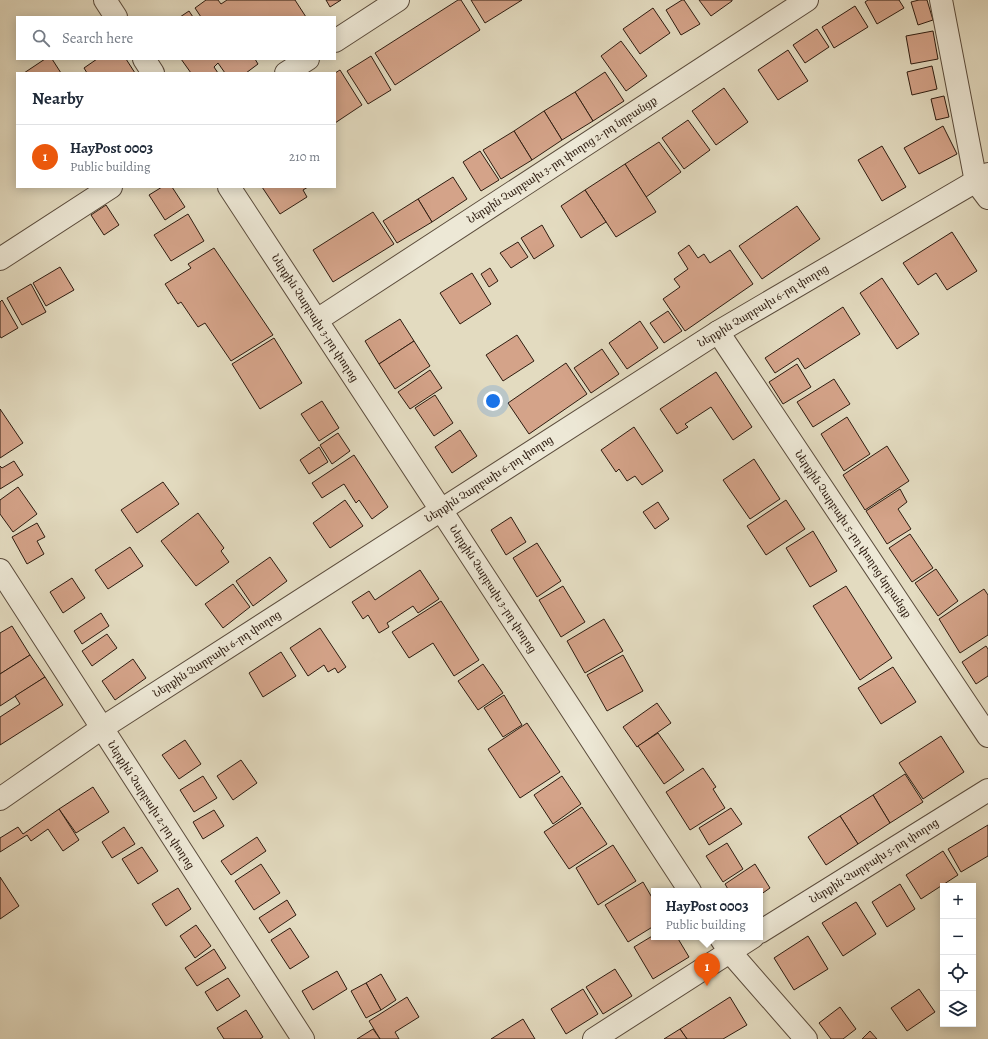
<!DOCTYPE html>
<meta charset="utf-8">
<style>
body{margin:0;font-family:Alegreya,"Noto Serif Armenian",serif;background:#f2f2f3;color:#1f2937}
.controls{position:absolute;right:12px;bottom:12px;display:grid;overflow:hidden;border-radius:0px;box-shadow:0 2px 10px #0003}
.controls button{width:36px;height:36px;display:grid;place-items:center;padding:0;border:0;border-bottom:1px solid #e0e1e3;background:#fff;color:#1f2937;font:20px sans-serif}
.you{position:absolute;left:493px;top:401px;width:14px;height:14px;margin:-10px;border:3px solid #fff;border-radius:50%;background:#1a73e8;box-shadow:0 0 0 6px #1a73e833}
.badge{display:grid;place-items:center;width:26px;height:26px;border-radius:50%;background:#ea580c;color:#fff;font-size:13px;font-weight:700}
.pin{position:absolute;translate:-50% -33px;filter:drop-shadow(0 1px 2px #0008)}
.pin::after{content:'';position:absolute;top:21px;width:14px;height:12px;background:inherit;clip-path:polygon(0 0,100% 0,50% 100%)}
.popup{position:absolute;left:651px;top:888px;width:112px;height:52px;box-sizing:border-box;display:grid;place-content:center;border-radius:0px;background:#fff;filter:drop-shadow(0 1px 3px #0005);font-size:13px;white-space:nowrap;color:#747a83}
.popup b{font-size:15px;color:#1f2937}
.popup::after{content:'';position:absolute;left:50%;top:100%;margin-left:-8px;border:8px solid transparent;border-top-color:#fff}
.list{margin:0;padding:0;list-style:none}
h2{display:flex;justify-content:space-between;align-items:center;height:52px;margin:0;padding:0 16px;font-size:17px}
h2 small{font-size:13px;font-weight:400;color:#747a83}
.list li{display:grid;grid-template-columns:26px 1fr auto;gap:12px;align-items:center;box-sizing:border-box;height:64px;padding:0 16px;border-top:1px solid #e0e1e3}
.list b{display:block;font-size:15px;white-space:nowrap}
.list p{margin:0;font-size:13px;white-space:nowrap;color:#747a83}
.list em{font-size:13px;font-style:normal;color:#747a83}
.icon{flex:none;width:22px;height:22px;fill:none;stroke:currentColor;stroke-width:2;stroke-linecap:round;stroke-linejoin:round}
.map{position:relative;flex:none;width:988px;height:1039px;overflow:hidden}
.search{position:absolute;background:#fff;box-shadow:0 2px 10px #0003;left:16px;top:16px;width:320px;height:44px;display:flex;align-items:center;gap:10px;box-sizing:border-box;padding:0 14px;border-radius:0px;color:#747a83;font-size:15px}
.panel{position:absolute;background:#fff;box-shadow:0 2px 10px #0003;left:16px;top:72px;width:320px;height:116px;border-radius:0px}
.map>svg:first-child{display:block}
</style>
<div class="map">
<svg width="988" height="1039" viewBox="0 0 988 1039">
<rect width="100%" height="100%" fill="#e3dbc0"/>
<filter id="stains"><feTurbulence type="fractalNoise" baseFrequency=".005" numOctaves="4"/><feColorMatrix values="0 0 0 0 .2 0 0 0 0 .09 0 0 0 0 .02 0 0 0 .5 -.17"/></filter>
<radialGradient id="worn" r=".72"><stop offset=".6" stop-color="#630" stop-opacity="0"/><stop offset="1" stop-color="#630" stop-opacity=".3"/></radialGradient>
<g fill="#d4a389" stroke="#2e1c10">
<polygon points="206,0 218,0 221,4 227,0 295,0 306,17 201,17 195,8"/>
<polygon points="326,0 341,0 330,7"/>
<polygon points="458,0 461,0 480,30 395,85 375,53"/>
<polygon points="471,0 522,0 485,23"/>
<polygon points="682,0 684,0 700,24 681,35 666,10"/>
<polygon points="699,0 732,0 732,1 711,16"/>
<polygon points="868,0 899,0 904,8 877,24 865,2"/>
<polygon points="919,0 927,0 933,20 918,25 911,2"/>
<polygon points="855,6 868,27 834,48 822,27"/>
<polygon points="653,8 670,33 640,54 623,29"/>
<polygon points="189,11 193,17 180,17"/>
<polygon points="817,29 829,47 805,63 793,45"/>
<polygon points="933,31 938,59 911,64 906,36"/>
<polygon points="621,41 647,76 626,91 601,56"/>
<polygon points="788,50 808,81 778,100 758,70"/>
<polygon points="371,56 391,90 368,104 347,71"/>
<polygon points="45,59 52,59 61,73 24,73"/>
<polygon points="97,59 126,59 135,73 87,73 84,68"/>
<polygon points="181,59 255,59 258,64 246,73 225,73 218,63 214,67 218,73 191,73"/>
<polygon points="932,66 937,89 912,95 907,72"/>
<polygon points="340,70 362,105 335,123 335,73"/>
<polygon points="605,72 624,101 593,121 575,92"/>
<polygon points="724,88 748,122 716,145 692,111"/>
<polygon points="575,92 593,121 562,140 544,111"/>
<polygon points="944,96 949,117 936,120 931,99"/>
<polygon points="544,111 562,140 532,160 514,131"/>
<polygon points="688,120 710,150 684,169 662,138"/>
<polygon points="943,126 957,154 919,174 904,148"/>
<polygon points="514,131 532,160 501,179 483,150"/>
<polygon points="659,142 681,172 646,197 625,164"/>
<polygon points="882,146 906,187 882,201 858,160"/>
<polygon points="480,151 499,180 481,191 463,162"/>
<polygon points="625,164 656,212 616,237 585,190"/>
<polygon points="453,177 467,199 432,222 418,199"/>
<polygon points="162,187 172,187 185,207 165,220 149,195"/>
<polygon points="262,187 308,187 303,190 307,197 280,214"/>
<polygon points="585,190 606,222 581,238 561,206"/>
<polygon points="418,199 432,222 397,243 383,221"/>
<polygon points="106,205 119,225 104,235 91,215"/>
<polygon points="797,206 820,239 762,279 739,246"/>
<polygon points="373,212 394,244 333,282 313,250"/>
<polygon points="188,214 204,241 171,261 154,235"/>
<polygon points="542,225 554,246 534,259 521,238"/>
<polygon points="952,232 977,271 947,290 936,273 918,285 903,263"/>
<polygon points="518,242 528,257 511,268 500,253"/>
<polygon points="689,245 698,258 704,254 710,263 730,250 753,284 685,331 663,299 680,287 674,279 688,269 678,253"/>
<polygon points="214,248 273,335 231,361 205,323 198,327 181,302 178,304 165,284 191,268 188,264"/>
<polygon points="60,267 74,290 46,306 33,283"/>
<polygon points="490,268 498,281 489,287 481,274"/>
<polygon points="472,273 491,304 460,324 440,293"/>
<polygon points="882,278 919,334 897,349 860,293"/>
<polygon points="31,284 46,312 22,325 7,298"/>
<polygon points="2,300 18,328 1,338 0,336 0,302"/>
<polygon points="843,307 860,334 805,369 798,358 775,373 765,358"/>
<polygon points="668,311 682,331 664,343 650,323"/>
<polygon points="400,319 414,341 379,364 365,341"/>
<polygon points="640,321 658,348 627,369 609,343"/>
<polygon points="517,335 534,361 503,381 486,355"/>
<polygon points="274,338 302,383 260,409 232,364"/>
<polygon points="414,341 430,366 395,389 379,364"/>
<polygon points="602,349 619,374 591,393 574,368"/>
<polygon points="566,363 587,394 529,434 508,403"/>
<polygon points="797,364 811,387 783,404 769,382"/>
<polygon points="430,370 442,388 410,409 398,392"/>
<polygon points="716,372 752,427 733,440 711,407 685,424 688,427 677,434 660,409"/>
<polygon points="834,379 850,404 813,427 797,402"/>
<polygon points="435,395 453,423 434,436 415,408"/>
<polygon points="322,401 339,428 319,441 301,414"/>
<polygon points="0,409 23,443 0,458"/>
<polygon points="847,417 870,454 844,471 821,434"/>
<polygon points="634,427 663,471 642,485 635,476 627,481 619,469 616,472 601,450"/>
<polygon points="460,430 477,456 452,473 435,447"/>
<polygon points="338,433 350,451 332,464 320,445"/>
<polygon points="887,446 909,481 865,510 843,475"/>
<polygon points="319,447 328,462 309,474 300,460"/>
<polygon points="354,455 388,507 372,519 359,500 356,503 344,484 322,498 312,483"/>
<polygon points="754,459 780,499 750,519 723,480"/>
<polygon points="14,461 23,475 0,489 0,466 2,468"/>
<polygon points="163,482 179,504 137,533 121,510"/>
<polygon points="18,487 37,514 13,532 0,514 0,500"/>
<polygon points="900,489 907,502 898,509 911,529 887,544 866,511"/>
<polygon points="345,500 363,526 330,548 313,523"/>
<polygon points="786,500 805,529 766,555 747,526"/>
<polygon points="658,502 669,519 655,529 643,512"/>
<polygon points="198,513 224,548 221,551 229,562 196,586 161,541"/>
<polygon points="511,517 526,542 506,555 491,530"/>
<polygon points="37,523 45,537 37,541 44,554 27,564 12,537"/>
<polygon points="813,531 837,571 810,587 786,548"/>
<polygon points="910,534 933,568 912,582 889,548"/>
<polygon points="537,543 561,581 537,597 513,558"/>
<polygon points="130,547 143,566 108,589 95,570"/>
<polygon points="270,557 287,581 253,606 236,581"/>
<polygon points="936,569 958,601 938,616 915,583"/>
<polygon points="420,570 439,599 418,613 413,606 387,623 389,627 379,633 368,615 363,619 352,602 369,591 375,600"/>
<polygon points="72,578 85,598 63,613 50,592"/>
<polygon points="233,584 250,607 223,628 205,604"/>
<polygon points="563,586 585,622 561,637 539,600"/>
<polygon points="846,586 892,658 860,680 813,606"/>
<polygon points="984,589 988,595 988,635 960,653 939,619"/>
<polygon points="441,601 479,660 454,676 433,643 409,658 392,632"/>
<polygon points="101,613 109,626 82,644 74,631"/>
<polygon points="604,619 623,651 585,673 567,641"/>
<polygon points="12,626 30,655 0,674 0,633"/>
<polygon points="320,628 346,667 338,673 335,668 328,672 324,665 308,676 290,648"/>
<polygon points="107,634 117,648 92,666 82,651"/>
<polygon points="986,646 988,649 988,676 976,684 962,662"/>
<polygon points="281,652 296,676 263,697 249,673"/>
<polygon points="30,655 45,677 0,706 0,674"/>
<polygon points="623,655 643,691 607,711 587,675"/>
<polygon points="133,659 146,678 115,700 102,681"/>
<polygon points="483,664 503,693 478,710 458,681"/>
<polygon points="893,667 916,702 881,724 858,688"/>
<polygon points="45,677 63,705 0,745 0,717 20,704 15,696"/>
<polygon points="504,695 522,725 503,737 484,708"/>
<polygon points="657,703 671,723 637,747 623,727"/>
<polygon points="527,723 560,772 520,798 488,749"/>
<polygon points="658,733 684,770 664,784 638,746"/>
<polygon points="941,736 964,772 923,799 899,763"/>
<polygon points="185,740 201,764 179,779 162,755"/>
<polygon points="241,760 257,783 233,800 217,776"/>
<polygon points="703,768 716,787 713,789 725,808 690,830 666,792"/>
<polygon points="905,774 923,802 890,823 873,795"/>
<polygon points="203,776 217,798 194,812 180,790"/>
<polygon points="562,776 581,804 553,824 534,795"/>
<polygon points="93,787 109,812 76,833 59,809"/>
<polygon points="873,795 890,823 858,844 840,816"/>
<polygon points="582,807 607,844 569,869 544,832"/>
<polygon points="731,808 742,824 709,845 699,828"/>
<polygon points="59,809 79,840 63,851 48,829 31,841 27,835 0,852 0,838 18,827 23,834"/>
<polygon points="214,810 224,826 203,839 193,822"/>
<polygon points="840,816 858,844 826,865 808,837"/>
<polygon points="988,825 988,856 961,872 948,849"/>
<polygon points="124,827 135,844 112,858 102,842"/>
<polygon points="257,837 266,851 231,875 221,861"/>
<polygon points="727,843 743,869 723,882 706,856"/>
<polygon points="613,845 636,881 598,905 576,868"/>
<polygon points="142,847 158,871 138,884 122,859"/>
<polygon points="943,851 958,875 921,899 906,875"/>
<polygon points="261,864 280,893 254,910 235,881"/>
<polygon points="755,864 770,888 760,895 760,891 729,891 725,884"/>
<polygon points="0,877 19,906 0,919"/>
<polygon points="643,882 654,901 654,926 628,942 605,905"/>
<polygon points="900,884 915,909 887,927 872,902"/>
<polygon points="178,888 191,909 166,926 152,904"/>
<polygon points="287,900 296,915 269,933 259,918"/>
<polygon points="856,902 876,934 843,956 822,923"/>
<polygon points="196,925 211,946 195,958 180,936"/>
<polygon points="290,928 309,957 290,969 271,940"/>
<polygon points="654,935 654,937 677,937 689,957 653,979 634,947"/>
<polygon points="808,936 828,969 794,990 774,958"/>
<polygon points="214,949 226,968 197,986 185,968"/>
<polygon points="615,969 632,996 603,1014 586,987"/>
<polygon points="337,971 347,989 313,1010 302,991"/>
<polygon points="381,974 396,1000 381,1010 366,983"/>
<polygon points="228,978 240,996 217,1011 205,992"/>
<polygon points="366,983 381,1010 366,1018 351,991"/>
<polygon points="583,989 598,1014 566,1034 551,1009"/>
<polygon points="919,989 935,1012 907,1031 891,1008"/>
<polygon points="407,997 419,1017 395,1032 399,1039 380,1039 369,1021"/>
<polygon points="730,997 747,1025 723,1039 687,1039 680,1029"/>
<polygon points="840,1007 856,1029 843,1039 831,1039 819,1023"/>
<polygon points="246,1010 263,1037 260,1039 224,1039 217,1028"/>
<polygon points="523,1019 535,1039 491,1039"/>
<polygon points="373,1029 380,1039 357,1039"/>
<polygon points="680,1029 687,1039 664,1039"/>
<polygon points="870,1031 877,1039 862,1039"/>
</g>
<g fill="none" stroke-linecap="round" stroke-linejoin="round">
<defs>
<g id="minor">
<polyline points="105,0 116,17"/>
<polyline points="941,0 976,182 988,198"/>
<polyline points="335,41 398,0"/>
<polyline points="144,59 153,73"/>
<polyline points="286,73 308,59"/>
<polyline points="229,187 441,510 690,891"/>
<polyline points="0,259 111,187"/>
<polyline points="317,320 807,0"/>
<polyline points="718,332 988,736"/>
<polyline points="0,570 303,1039"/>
<polyline points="0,799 102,728 718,332 988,174"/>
<polyline points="760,932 988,790"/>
<polyline points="720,937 730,952 806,1039"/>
<polyline points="594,1039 753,937"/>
</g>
</defs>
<use href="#minor" stroke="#5b4c3c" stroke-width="24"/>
<use href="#minor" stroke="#ede8d6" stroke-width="22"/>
</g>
<g text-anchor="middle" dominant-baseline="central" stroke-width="3.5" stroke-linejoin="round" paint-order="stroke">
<g font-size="11" fill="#2e1c10" stroke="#ede8d6">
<text transform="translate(562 160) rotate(-33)">Ներքին Չարբախ 3-րդ փողոց 2-րդ նրբանցք</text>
<text transform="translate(763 306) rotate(-31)">Ներքին Չարբախ 6-րդ փողոց</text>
<text transform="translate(315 318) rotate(57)">Ներքին Չարբախ 3-րդ փողոց</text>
<text transform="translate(489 479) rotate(-33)">Ներքին Չարբախ 6-րդ փողոց</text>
<text transform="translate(853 534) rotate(56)">Ներքին Չարբախ 5-րդ փողոց նրբանցք</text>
<text transform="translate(493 589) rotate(57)">Ներքին Չարբախ 3-րդ փողոց</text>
<text transform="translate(217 654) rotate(-33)">Ներքին Չարբախ 6-րդ փողոց</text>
<text transform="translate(151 805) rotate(57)">Ներքին Չարբախ 2-րդ փողոց</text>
<text transform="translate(874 861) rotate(-32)">Ներքին Չարբախ 5-րդ փողոց</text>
</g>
</g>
<rect width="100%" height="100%" filter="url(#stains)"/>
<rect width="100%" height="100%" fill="url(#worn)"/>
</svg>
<div class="controls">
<button>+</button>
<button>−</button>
<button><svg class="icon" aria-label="locate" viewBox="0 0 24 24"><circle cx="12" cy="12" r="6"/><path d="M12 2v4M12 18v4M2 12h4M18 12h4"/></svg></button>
<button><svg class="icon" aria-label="layers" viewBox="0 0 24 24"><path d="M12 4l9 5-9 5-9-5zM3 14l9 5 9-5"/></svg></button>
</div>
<div class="you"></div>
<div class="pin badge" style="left:707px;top:986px">1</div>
<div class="popup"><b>HayPost 0003</b>Public building</div>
<div class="search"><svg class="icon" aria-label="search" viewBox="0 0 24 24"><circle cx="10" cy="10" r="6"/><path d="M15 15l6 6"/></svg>Search here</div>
<section class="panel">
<h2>Nearby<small></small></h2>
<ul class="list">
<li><span class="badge">1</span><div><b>HayPost 0003</b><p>Public building</p></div><em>210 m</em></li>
</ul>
</section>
</div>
